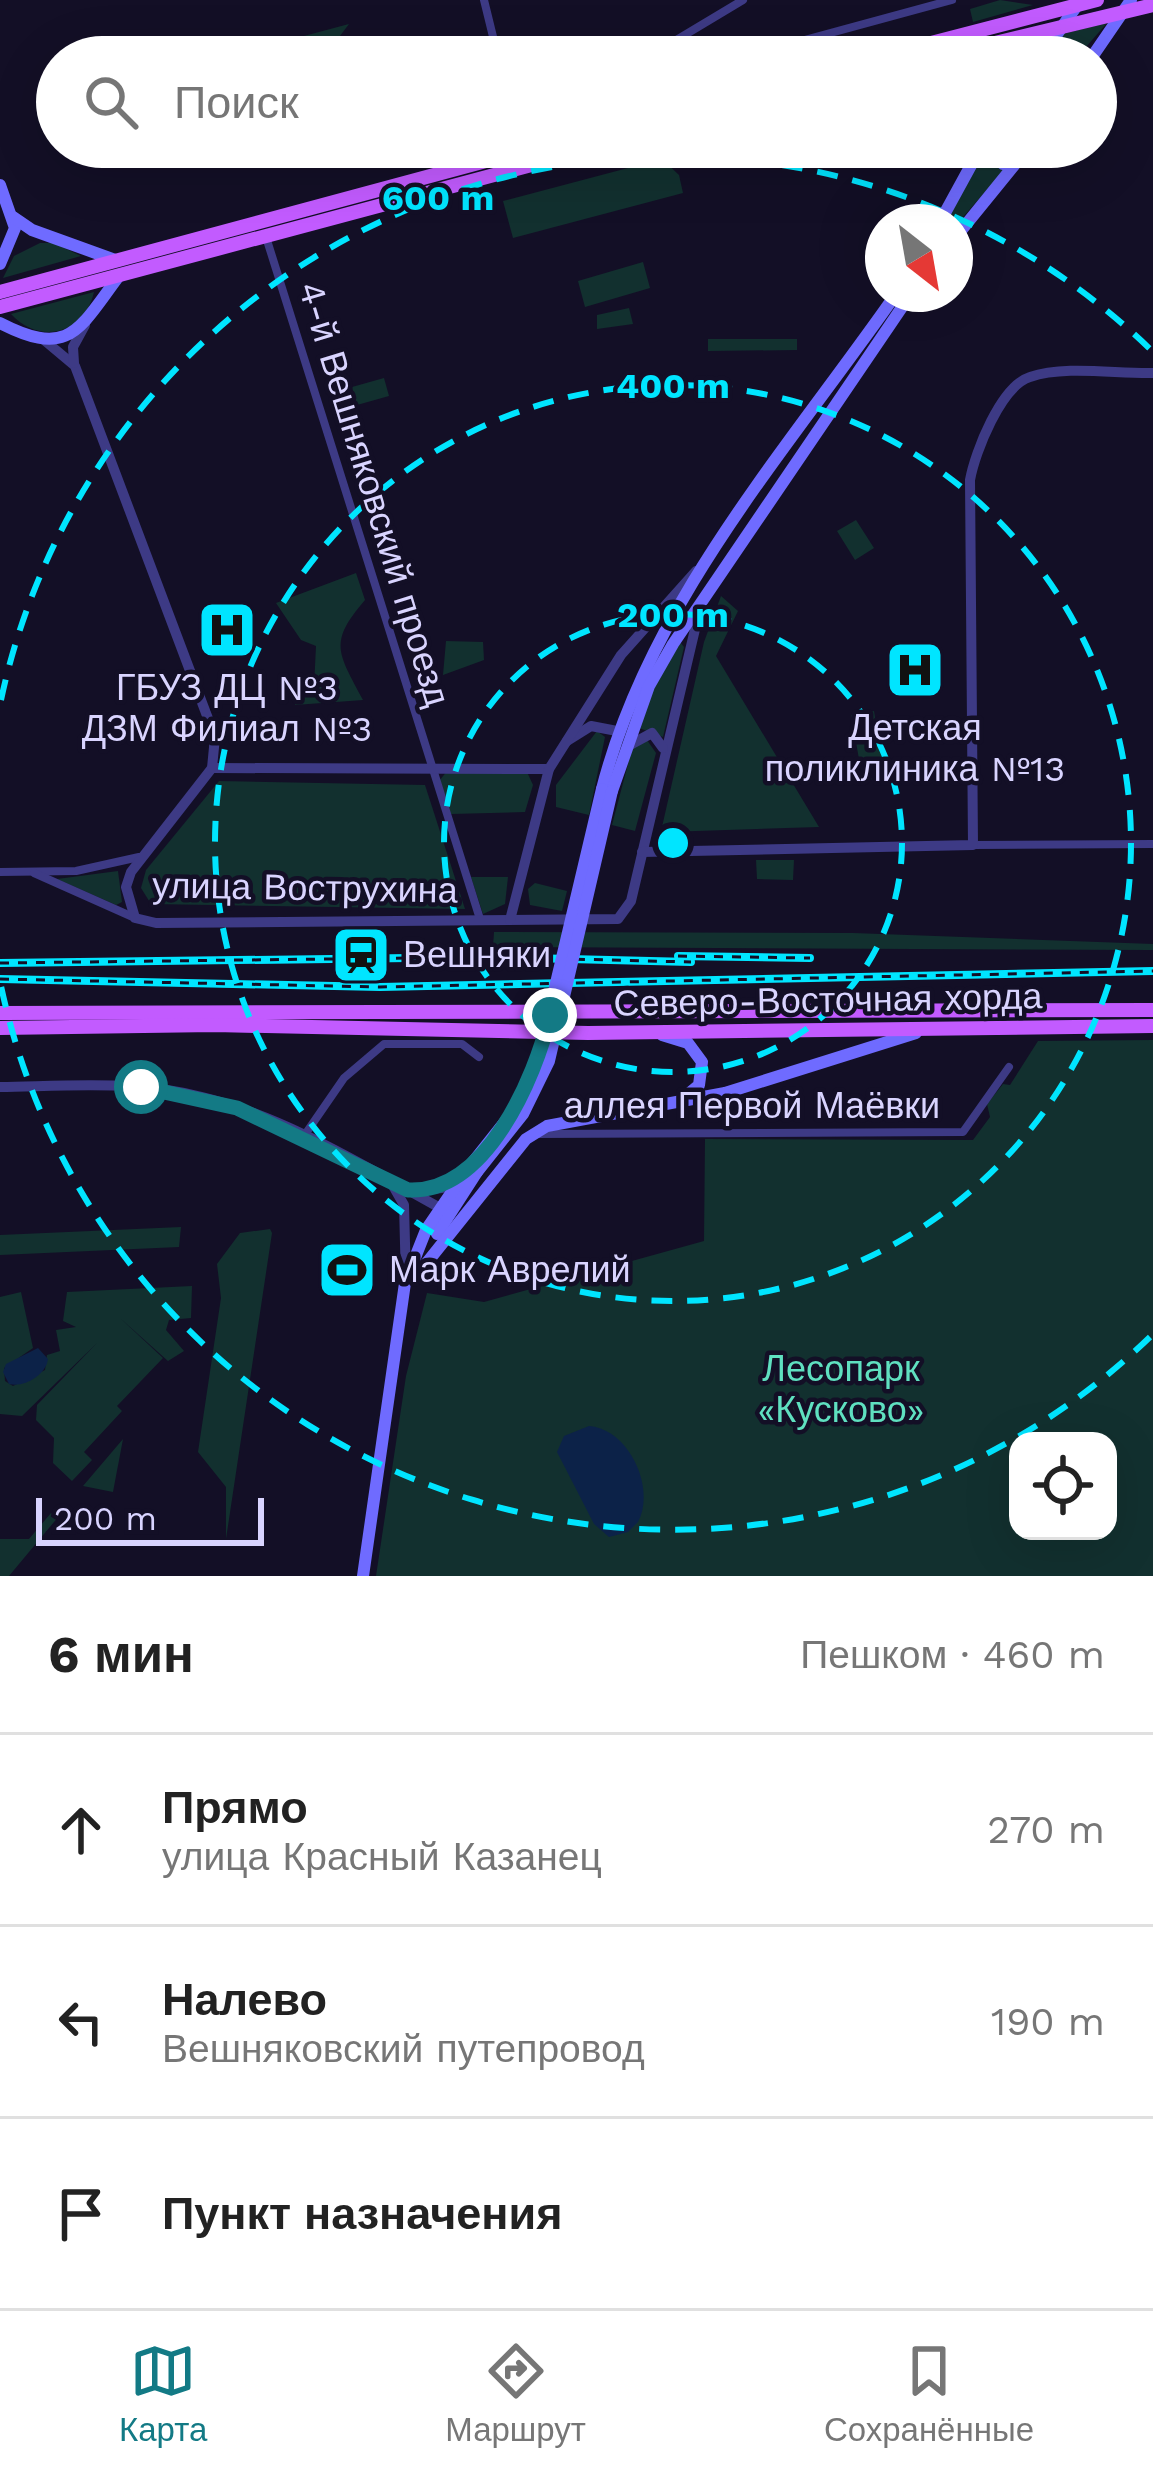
<!DOCTYPE html>
<html lang="ru">
<meta charset="utf-8">
<style>
body{margin:0;font-family:"Work Sans",sans-serif;background:#f2f2f2;color:#222}
.controls{position:absolute;right:36px;bottom:36px;display:grid;overflow:hidden;border-radius:24px;box-shadow:0 12px 48px #0002}
.controls button{width:108px;height:108px;display:grid;place-items:center;padding:0;border:0;border-bottom:3px solid #e0e0e0;background:#fff;color:#222;font:60px sans-serif}
.compass{position:absolute;left:865px;top:204px;width:108px;height:108px;border-radius:50%;background:#fff;box-shadow:0 12px 48px #0002;rotate:149deg}
.scale{position:absolute;left:36px;bottom:30px;width:228px;box-sizing:border-box;padding-left:12px;border:6px solid #d9d4ff;border-top:0;font-size:33px;line-height:42px;white-space:nowrap;color:#d9d4ff;-webkit-text-stroke:9px #130f26;paint-order:stroke}
.stop{position:absolute;width:36px;height:36px;margin:-27px;border:9px solid #137a85;border-radius:50%;background:#fff}
.stop.end{background:#137a85;border-color:#fff;box-shadow:0 3px 12px #0008}
.list{margin:0;padding:0;list-style:none}
h2{display:flex;justify-content:space-between;align-items:center;height:156px;margin:0;padding:0 48px;font-size:51px}
h2 small{font-size:39px;font-weight:400;color:#767676}
.list li{display:grid;grid-template-columns:78px 1fr auto;gap:36px;align-items:center;box-sizing:border-box;height:192px;padding:0 48px;border-top:3px solid #e0e0e0}
.list b{display:block;font-size:45px;white-space:nowrap}
.list p{margin:0;font-size:39px;white-space:nowrap;color:#767676}
.list em{font-size:39px;font-style:normal;color:#767676}
.icon{flex:none;width:66px;height:66px;fill:none;stroke:currentColor;stroke-width:2;stroke-linecap:round;stroke-linejoin:round}
.map{position:relative;flex:none;width:1153px;height:1576px;overflow:hidden}
.search{position:absolute;background:#fff;box-shadow:0 12px 48px #0002;left:36px;right:36px;top:36px;height:132px;display:flex;align-items:center;gap:30px;box-sizing:border-box;padding:0 42px;border-radius:66px;color:#767676;font-size:45px}
.sheet{height:732px;background:#fff}
nav{display:flex;justify-content:space-around;align-items:center;box-sizing:border-box;height:168px;border-top:3px solid #e0e0e0;background:#fff;font-size:33px;color:#767676}
nav a{display:grid;justify-items:center;gap:6px}
nav .on{color:#137a85}
.map>svg:first-child{display:block}
</style>
<div class="map">
<svg width="1153" height="1576" viewBox="0 0 1153 1576">
<rect width="100%" height="100%" fill="#130f26"/>
<g fill="#12302f" fill-rule="evenodd">
<polygon points="1000,0 1033,5 973,22 970,9"/>
<polygon points="1107,23 1078,56 1050,52 1063,34"/>
<polygon points="349,24 324,57 307,57 304,36"/>
<polygon points="305,147 340,147 342,157 302,167 300,151"/>
<polygon points="984,151 1007,167 955,226 946,222"/>
<polygon points="662,159 679,175 683,193 513,238 503,201"/>
<polygon points="40,243 54,243 81,256 3,278 14,256"/>
<polygon points="643,262 650,288 585,307 578,281"/>
<path d="M94,292C85,333 40,346 11,314Z"/>
<polygon points="629,308 633,324 597,329 597,315"/>
<polygon points="708,339 797,339 797,350 708,351"/>
<polygon points="384,378 389,396 357,405 352,387"/>
<polygon points="856,520 874,548 855,560 837,531"/>
<path d="M356,573L365,600C328,643 338,652 363,700L295,705L294,689L314,687L316,646L301,640L276,603Z"/>
<polygon points="721,596 738,611 716,656 819,827 666,832 662,827 704,642"/>
<polygon points="446,641 483,642 484,660 443,675"/>
<polygon points="680,642 684,647 663,737 639,728 654,687"/>
<polygon points="874,711 885,777 863,781 851,715"/>
<polygon points="597,731 605,737 589,815 556,807 556,785"/>
<polygon points="647,740 656,753 635,831 612,825 633,745"/>
<polygon points="447,771 527,772 533,785 525,812 451,814 440,780"/>
<polygon points="219,781 425,785 465,909 151,904 141,888 146,870"/>
<polygon points="756,860 794,860 793,880 757,879"/>
<polygon points="118,871 122,902 116,905 57,879"/>
<polygon points="471,877 508,877 505,904 483,914"/>
<polygon points="535,883 567,891 562,911 530,905 528,889"/>
<polygon points="494,932 853,933 1153,944 1153,950 493,947"/>
<path d="M1153,1040V1576H376L406,1376L427,1293L484,1302L704,1241L705,1139L973,1140L990,1117L987,1104L1003,1084L1010,1085L1038,1041ZM1018,1441H1108V1531H1018Z"/>
<polygon points="181,1227 179,1247 0,1255 0,1235"/>
<polygon points="270,1229 272,1233 226,1539 226,1487 198,1452 221,1298 217,1264 240,1233"/>
<polygon points="192,1286 191,1318 169,1320 166,1330 184,1351 168,1361 120,1318 163,1358 117,1406 122,1411 84,1452 92,1460 72,1481 53,1463 54,1438 36,1420 37,1405 97,1343 22,1416 0,1414 0,1297 21,1292 33,1348 4,1368 5,1381 13,1386 45,1370 47,1355 60,1351 56,1330 76,1327 63,1321 67,1292"/>
<polygon points="123,1439 113,1492 83,1486"/>
<polygon points="51,1513 59,1516 9,1576 0,1576 0,1539 29,1539"/>
</g>
<g fill="#0c2248">
<path d="M38,1348L48,1359C46,1375 24,1388 9,1384L3,1372L6,1364Z"/>
<path d="M589,1426C629,1429 656,1488 638,1522L628,1532L609,1537L594,1524L557,1452L564,1436Z"/>
</g>
<g fill="none" stroke-linecap="round" stroke-linejoin="round">
<g stroke="#3d3a85" stroke-width="8">
<polyline points="484,0 498,57"/>
<polyline points="648,57 743,0"/>
<polyline points="742,57 952,0"/>
<polyline points="266,237 480,919"/>
<polyline points="973,845 1153,844"/>
<polyline points="0,872 76,871 139,857"/>
<polyline points="34,873 135,918"/>
<polyline points="535,1134 963,1132 1009,1067"/>
<polyline points="304,1136 344,1078 384,1044 462,1044 479,1057"/>
</g>
<g stroke="#3d3a85" stroke-width="10">
<polyline points="44,340 75,366 215,737 212,768 131,872 126,887 135,918 156,923 618,919 631,901 700,608"/>
<polyline points="74,363 73,347 85,325"/>
<polyline points="567,741 591,726 617,731"/>
<polyline points="628,746 652,733 663,748"/>
<polyline points="212,768 549,769"/>
<path d="M642,852L973,845L970,480C975,452 1001,386 1030,377C1065,365 1116,374 1153,373"/>
<polyline points="510,920 549,769 621,655 696,571"/>
<path d="M0,1087C67,1086 136,1080 202,1097C286,1117 369,1169 444,1210"/>
<polyline points="392,1184 404,1205 406,1281"/>
<polyline points="414,1191 442,1188 462,1173"/>
</g>
<g stroke="#6f6bff" stroke-width="12">
<polyline points="972,50 994,57"/>
<polyline points="1041,57 1078,4"/>
<polyline points="1092,57 1131,0"/>
<polyline points="988,147 1003,164 1019,158"/>
<polyline points="0,185 15,228 0,264"/>
<polyline points="13,217 32,230 115,260"/>
<polyline points="940,222 981,147"/>
<polyline points="955,238 1029,147"/>
<path d="M0,323C70,359 79,329 119,276"/>
<path d="M602,789C650,602 787,450 896,294"/>
<polyline points="612,791 649,686 673,644 911,294"/>
<polyline points="662,1035 688,1043 702,1062 699,1085 681,1100"/>
<polyline points="437,1234 477,1172"/>
<polyline points="417,1275 526,1139 547,1126 725,1093 916,1033"/>
<polyline points="363,1576 405,1283 426,1230 469,1167"/>
</g>
<g stroke="#c25bff" stroke-width="14">
<polyline points="877,57 1097,0"/>
<polyline points="937,57 1153,5"/>
<polyline points="0,292 538,147"/>
<polyline points="0,307 599,147"/>
<polyline points="0,1013 1153,1010"/>
<polyline points="0,1028 215,1025 588,1033 1153,1026"/>
</g>
<defs>
<g id="rail">
<polyline points="678,956 810,958"/>
<polyline points="0,963 488,957 691,962"/>
<polyline points="0,979 380,987 1153,971"/>
</g>
</defs>
<use href="#rail" stroke="#00e5ff" stroke-width="8"/>
<use href="#rail" stroke="#130f26" stroke-width="3" stroke-dasharray="9" stroke-linecap="butt"/>
<g stroke="#6f6bff" stroke-width="12">
<polyline points="469,1167 515,1109 538,1059 602,789"/>
<polyline points="477,1172 523,1114 549,1061 612,791"/>
</g>
</g>
<g fill="none" stroke-linecap="round" stroke-linejoin="round">
<path stroke="#137a85" stroke-width="15" d="M141,1087L237,1108L408,1190C486,1194 535,1078 550,1015"/>
</g>
<g fill="none" stroke="#00e5ff" stroke-width="6" stroke-dasharray="21 15">
<circle cx="673" cy="843" r="229"/>
<circle cx="673" cy="843" r="458"/>
<path d="M1150 1337A687 687 0 0 1 1 986M1 700A687 687 0 0 1 1150 349"/>
</g>
<defs>
<symbol id="hospital-square" viewBox="-11 -11 22 22"><rect x="-9" y="-9" width="18" height="18" rx="4" fill="#00e5ff" stroke="#130f26"/><path d="M-5-5h3v3.5h4V-5h3V5h-3V1.5h-4V5h-3Z" fill="#111"/></symbol>
<symbol id="station-square" viewBox="-11 -11 22 22"><rect x="-9" y="-9" width="18" height="18" rx="4" fill="#00e5ff" stroke="#130f26"/><path d="M-3-6H3Q5-6 5-4V2Q5 4 3 4L4.5 6H3L1.5 4h-3L-3 6H-4.5L-3 4Q-5 4-5 2V-4Q-5-6-3-6ZM-3.5-4v3h7v-3ZM-3.5 1v1.5H-2V1ZM2 1v1.5H3.5V1Z" fill="#111"/></symbol>
<symbol id="stadium-square" viewBox="-11 -11 22 22"><rect x="-9" y="-9" width="18" height="18" rx="4" fill="#00e5ff" stroke="#130f26"/><path d="M0-5a6.5 5 0 1 0 0 10a6.5 5 0 1 0 0-10ZM-3.5-1.8h7v3.6h-7Z" fill="#111"/></symbol>
</defs>
<g fill-rule="evenodd">
<use href="#hospital-square" x="194" y="597" width="66" height="66"/>
<use href="#hospital-square" x="882" y="637" width="66" height="66"/>
<use href="#station-square" x="328" y="922" width="66" height="66"/>
<use href="#stadium-square" x="314" y="1237" width="66" height="66"/>
</g>
<g text-anchor="middle" dominant-baseline="central" stroke-width="9" stroke-linejoin="round" paint-order="stroke">
<g font-size="36" fill="#d9d4ff" stroke="#130f26">
<text transform="translate(374 494) rotate(73)">4-й Вешняковский проезд</text>
<text transform="translate(305 888) rotate(1)">улица Вострухина</text>
<text transform="translate(828 1000) rotate(-1)">Северо-Восточная хорда</text>
<text x="752" y="1106">аллея Первой Маёвки</text>
</g>
<g font-size="36" fill="#d9d4ff" stroke="#130f26">
<text x="227" y="688">ГБУЗ ДЦ №3<tspan x="227" dy="41">ДЗМ Филиал №3</tspan></text>
<text x="915" y="728">Детская<tspan x="915" dy="41">поликлиника №13</tspan></text>
<text x="403" y="955" text-anchor="start">Вешняки</text>
<text x="389" y="1270" text-anchor="start">Марк Аврелий</text>
</g>
<g font-size="36" fill="#5fe0c0" stroke="#130f26">
<text x="841" y="1369">Лесопарк<tspan x="841" dy="41">«Кусково»</tspan></text>
</g>
</g>
<circle cx="673" cy="843" r="18" fill="#00e5ff" stroke="#130f26" stroke-width="6"/>
<g font-size="36" text-anchor="middle" font-weight="bold" fill="#00e5ff" stroke="#130f26" stroke-width="9" stroke-linejoin="round" paint-order="stroke">
<text x="438" y="210">600 m</text>
<text x="673" y="398">400 m</text>
<text x="673" y="627">200 m</text>
</g>
</svg>
<div class="controls">
<button><svg class="icon" aria-label="locate" viewBox="0 0 24 24"><circle cx="12" cy="12" r="6"/><path d="M12 2v4M12 18v4M2 12h4M18 12h4"/></svg></button>
</div>
<svg class="compass" viewBox="-18 -18 36 36"><path d="M0-13l5 13h-10z" fill="#e53935"/><path d="M0 13l5-13h-10z" fill="#767676"/></svg>
<div class="scale">200 m</div>
<div class="stop" style="left:141px;top:1087px"></div>
<div class="stop end" style="left:550px;top:1015px"></div>
<div class="search"><svg class="icon" aria-label="search" viewBox="0 0 24 24"><circle cx="10" cy="10" r="6"/><path d="M15 15l6 6"/></svg>Поиск</div>
</div>
<section class="sheet">
<h2>6 мин<small>Пешком · 460 m</small></h2>
<ul class="list">
<li><svg class="icon" aria-label="ahead" viewBox="0 0 24 24"><path d="M12 20V5M6 11l6-6 6 6"/></svg><div><b>Прямо</b><p>улица Красный Казанец</p></div><em>270 m</em></li>
<li><svg class="icon" aria-label="left" viewBox="0 0 24 24"><path d="M17 20v-9H6M10 6l-5 5 5 5"/></svg><div><b>Налево</b><p>Вешняковский путепровод</p></div><em>190 m</em></li>
<li><svg class="icon" aria-label="arrive" viewBox="0 0 24 24"><path d="M6 21V4h12l-3 4 3 4H6"/></svg><div><b>Пункт назначения</b></div></li>
</ul>
</section>
<nav>
<a class="on"><svg class="icon" aria-label="map" viewBox="0 0 24 24"><path d="M3 6l6-2 6 2 6-2v14l-6 2-6-2-6 2zM9 4v14M15 6v14"/></svg>Карта</a>
<a><svg class="icon" aria-label="directions" viewBox="0 0 24 24"><path d="M12 3l9 9-9 9-9-9zM9 14v-3h6M13 9l2 2-2 2"/></svg>Маршрут</a>
<a><svg class="icon" aria-label="saved" viewBox="0 0 24 24"><path d="M7 4h10v16l-5-4-5 4z"/></svg>Сохранённые</a>
</nav>
